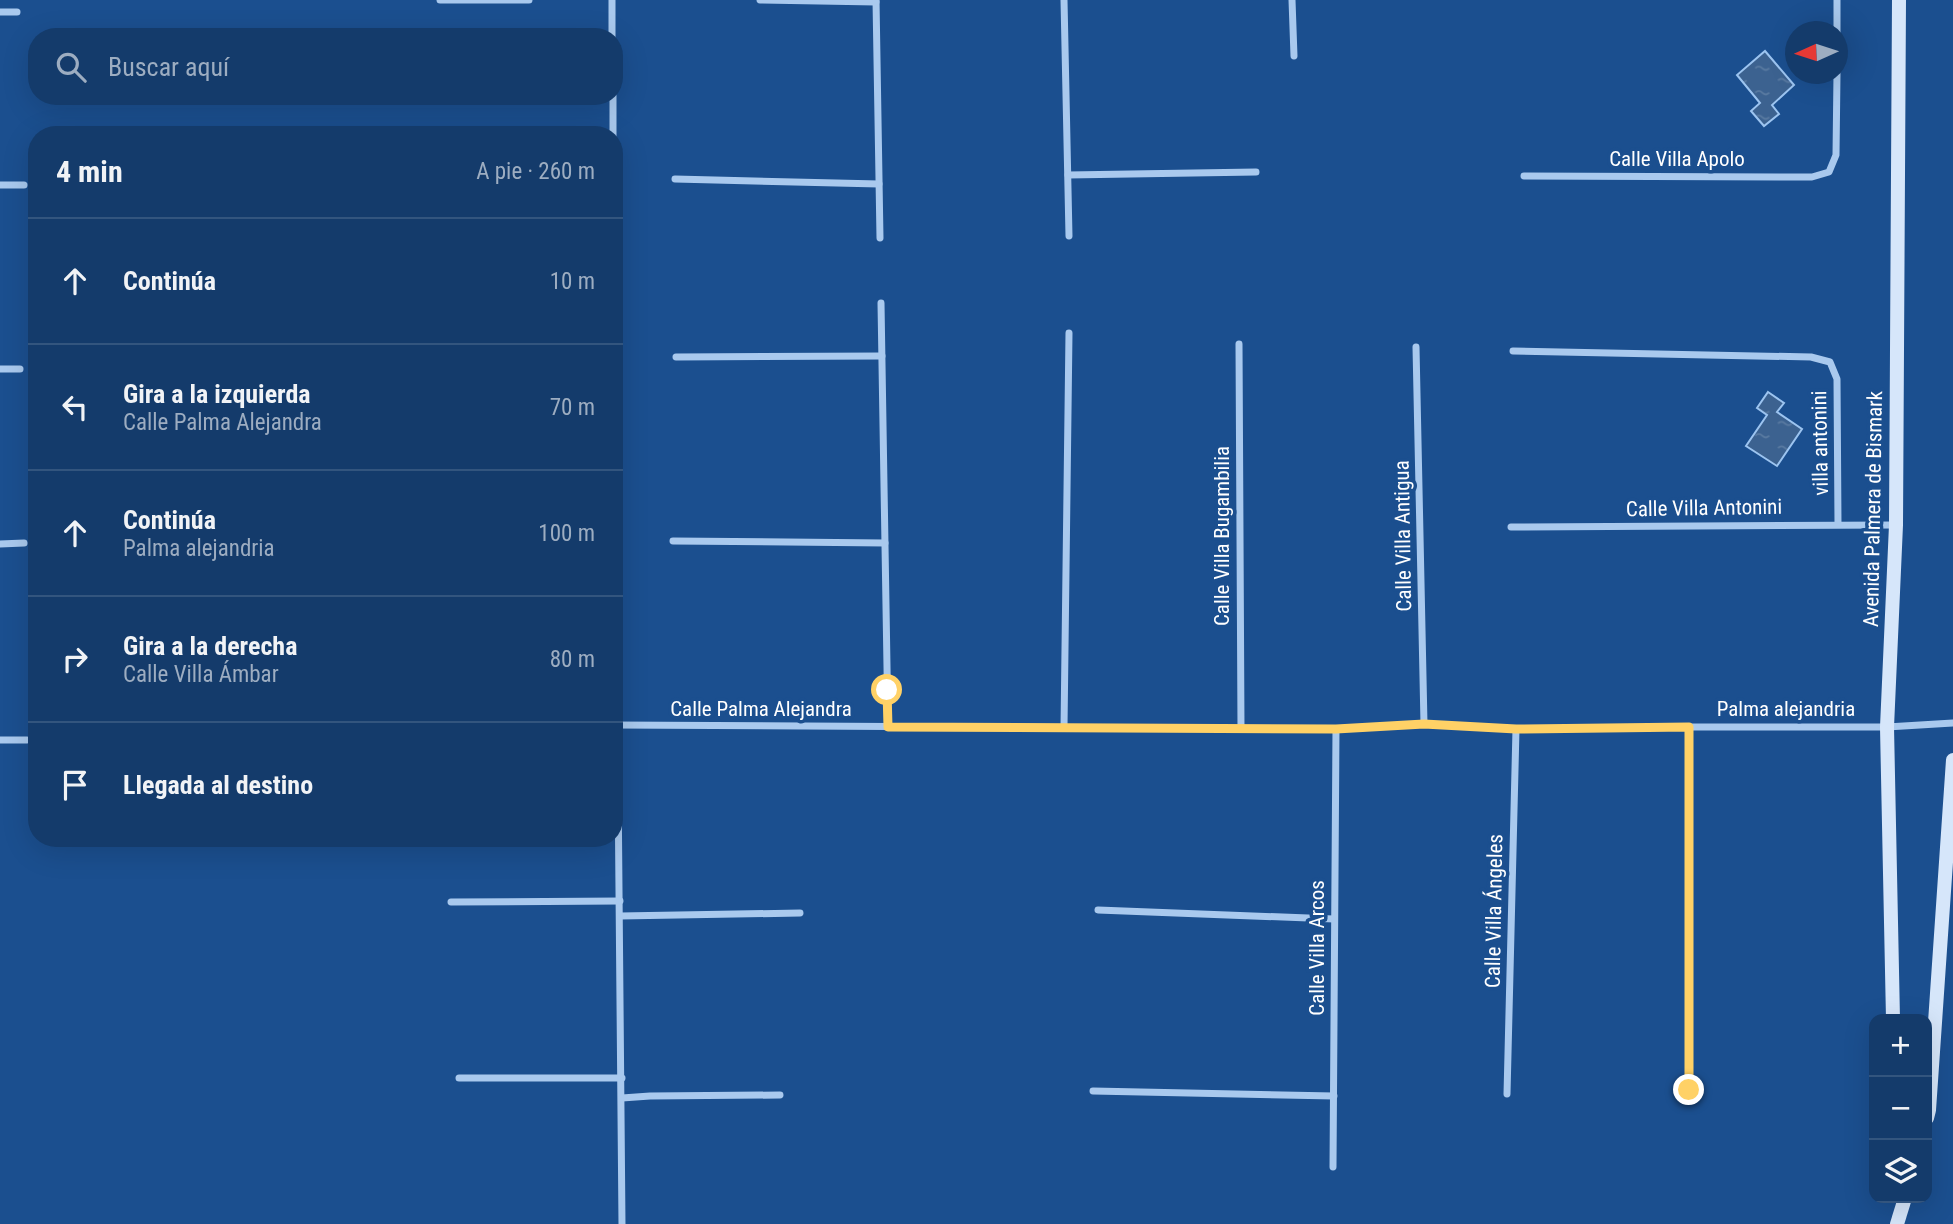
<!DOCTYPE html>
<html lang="es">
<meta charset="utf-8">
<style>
body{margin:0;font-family:"Roboto Condensed",sans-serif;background:#1d4271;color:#f1f3f6}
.controls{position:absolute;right:21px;bottom:21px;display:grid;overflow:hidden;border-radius:14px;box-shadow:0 7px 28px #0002}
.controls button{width:63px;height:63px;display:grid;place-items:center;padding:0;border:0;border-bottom:2px solid #33557e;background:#143b6b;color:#f1f3f6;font:35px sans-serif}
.compass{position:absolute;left:1785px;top:21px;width:63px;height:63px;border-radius:50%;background:#143b6b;box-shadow:0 7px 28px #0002;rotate:267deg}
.stop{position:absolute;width:21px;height:21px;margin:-16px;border:5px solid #ffd166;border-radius:50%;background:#fff}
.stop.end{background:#ffd166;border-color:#fff;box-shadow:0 2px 7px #0008}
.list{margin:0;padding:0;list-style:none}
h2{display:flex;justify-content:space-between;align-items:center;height:91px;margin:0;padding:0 28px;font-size:30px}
h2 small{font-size:23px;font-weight:400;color:#9dadc1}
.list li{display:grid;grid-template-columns:46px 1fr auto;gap:21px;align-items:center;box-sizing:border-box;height:126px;padding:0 28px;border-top:2px solid #33557e}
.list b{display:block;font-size:26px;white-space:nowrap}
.list p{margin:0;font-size:23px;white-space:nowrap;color:#9dadc1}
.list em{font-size:23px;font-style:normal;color:#9dadc1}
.icon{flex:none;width:38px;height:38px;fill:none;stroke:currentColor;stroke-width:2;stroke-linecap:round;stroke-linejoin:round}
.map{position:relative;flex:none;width:1953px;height:1224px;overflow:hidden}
.search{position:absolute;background:#143b6b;box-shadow:0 7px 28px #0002;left:28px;top:28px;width:595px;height:77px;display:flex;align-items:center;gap:18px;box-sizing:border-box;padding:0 24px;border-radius:28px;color:#9dadc1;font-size:26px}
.panel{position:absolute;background:#143b6b;box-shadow:0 7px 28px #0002;left:28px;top:126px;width:595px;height:721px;border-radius:28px}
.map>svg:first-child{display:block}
</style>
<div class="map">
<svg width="1953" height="1224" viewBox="0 0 1953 1224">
<defs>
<pattern id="water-ripples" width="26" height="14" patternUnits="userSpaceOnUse" patternTransform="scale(1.75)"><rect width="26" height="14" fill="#3c6290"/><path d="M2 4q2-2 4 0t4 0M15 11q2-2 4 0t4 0" fill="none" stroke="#597aa1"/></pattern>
</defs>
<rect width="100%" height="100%" fill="#1b4f8f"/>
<g fill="url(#water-ripples)" stroke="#9cc4f0" stroke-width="2">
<polygon points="1765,51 1794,85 1772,105 1779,114 1764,126 1751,111 1760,103 1737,75"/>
<polygon points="1768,392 1784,403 1777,412 1802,429 1777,466 1746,446 1767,415 1757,408"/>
</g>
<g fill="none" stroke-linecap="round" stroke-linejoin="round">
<g stroke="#a9c9ee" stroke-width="7">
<polyline points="440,0 529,0"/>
<polyline points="612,0 612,37"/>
<polyline points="760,0 876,2"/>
<polyline points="876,0 880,238"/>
<polyline points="1064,0 1069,236"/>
<polyline points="1292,0 1294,56"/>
<polyline points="0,12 17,12"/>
<polyline points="1837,32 1837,0"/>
<polyline points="613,96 613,135"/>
<polyline points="1068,175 1256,172"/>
<polyline points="1524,176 1812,177 1829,172 1836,155 1837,74"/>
<polyline points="675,179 879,184"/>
<polyline points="0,185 24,185"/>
<polyline points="881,303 888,727"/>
<polyline points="614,334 622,1224"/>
<polyline points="1239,344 1241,728"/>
<polyline points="1416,347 1424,724"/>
<polyline points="1513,351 1811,357 1830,362 1837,379 1838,524"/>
<polyline points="676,357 882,356"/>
<polyline points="0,369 20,369"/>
<polyline points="1511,527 1896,525"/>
<polyline points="673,541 885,543"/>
<polyline points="0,544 24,543"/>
<polyline points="614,725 1336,729 1424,724 1516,729 1689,727 1887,727 1953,723"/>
<polyline points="1064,728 1069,333"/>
<polyline points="0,740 27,740"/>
<polyline points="451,902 620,901"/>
<polyline points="1098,910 1334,919"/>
<polyline points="620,916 800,913"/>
<polyline points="459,1078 622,1078"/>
<polyline points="1689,1090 1689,727"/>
<polyline points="1093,1091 1334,1096"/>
<polyline points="1507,1094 1516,729"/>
<polyline points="622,1098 650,1096 780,1095"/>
<polyline points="1333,1167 1336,729"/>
</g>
<g stroke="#d6e6fa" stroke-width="14">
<polyline points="1893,1019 1887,727 1896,525 1899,0"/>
<polyline points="1927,1118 1929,1110 1953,760"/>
<polyline points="1897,1224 1905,1198"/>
</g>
</g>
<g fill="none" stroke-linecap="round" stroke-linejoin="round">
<polyline stroke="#ffd166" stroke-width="9" points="887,690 888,727 1336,729 1424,724 1516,729 1689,727 1689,1090"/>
</g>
<g text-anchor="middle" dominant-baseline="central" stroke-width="7" stroke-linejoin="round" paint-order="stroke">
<g font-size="21" fill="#fff" stroke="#1b4f8f">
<text x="1677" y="159">Calle Villa Apolo</text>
<text transform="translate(1820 443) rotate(-91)">villa antonini</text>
<text transform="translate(1704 508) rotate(-1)">Calle Villa Antonini</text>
<text transform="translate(1873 509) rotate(-89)">Avenida Palmera de Bismark</text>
<text transform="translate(1222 536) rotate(-90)">Calle Villa Bugambilia</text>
<text transform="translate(1403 536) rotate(-91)">Calle Villa Antigua</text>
<text x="761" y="709">Calle Palma Alejandra</text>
<text x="1786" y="709">Palma alejandria</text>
<text transform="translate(1494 911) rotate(-89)">Calle Villa Ángeles</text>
<text transform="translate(1317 948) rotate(-90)">Calle Villa Arcos</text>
</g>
</g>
</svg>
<div class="controls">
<button>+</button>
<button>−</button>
<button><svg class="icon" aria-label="layers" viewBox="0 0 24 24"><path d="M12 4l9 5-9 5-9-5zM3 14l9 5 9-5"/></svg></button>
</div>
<svg class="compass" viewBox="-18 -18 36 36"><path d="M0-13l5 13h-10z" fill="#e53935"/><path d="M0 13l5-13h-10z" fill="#9dadc1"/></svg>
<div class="stop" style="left:887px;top:690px"></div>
<div class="stop end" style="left:1689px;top:1090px"></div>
<div class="search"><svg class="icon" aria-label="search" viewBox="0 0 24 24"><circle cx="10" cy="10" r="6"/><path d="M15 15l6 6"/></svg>Buscar aquí</div>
<section class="panel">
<h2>4 min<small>A pie · 260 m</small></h2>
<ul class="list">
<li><svg class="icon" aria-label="ahead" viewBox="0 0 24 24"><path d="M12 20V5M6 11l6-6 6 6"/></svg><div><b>Continúa</b></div><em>10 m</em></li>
<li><svg class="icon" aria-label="left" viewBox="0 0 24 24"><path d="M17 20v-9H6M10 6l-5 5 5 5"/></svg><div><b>Gira a la izquierda</b><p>Calle Palma Alejandra</p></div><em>70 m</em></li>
<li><svg class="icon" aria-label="ahead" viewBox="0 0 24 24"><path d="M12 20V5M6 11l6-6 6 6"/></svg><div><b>Continúa</b><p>Palma alejandria</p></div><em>100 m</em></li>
<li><svg class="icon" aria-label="right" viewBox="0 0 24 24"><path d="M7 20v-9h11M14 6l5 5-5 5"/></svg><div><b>Gira a la derecha</b><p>Calle Villa Ámbar</p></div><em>80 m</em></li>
<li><svg class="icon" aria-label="arrive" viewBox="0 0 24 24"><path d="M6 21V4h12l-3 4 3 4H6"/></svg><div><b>Llegada al destino</b></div></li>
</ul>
</section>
</div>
